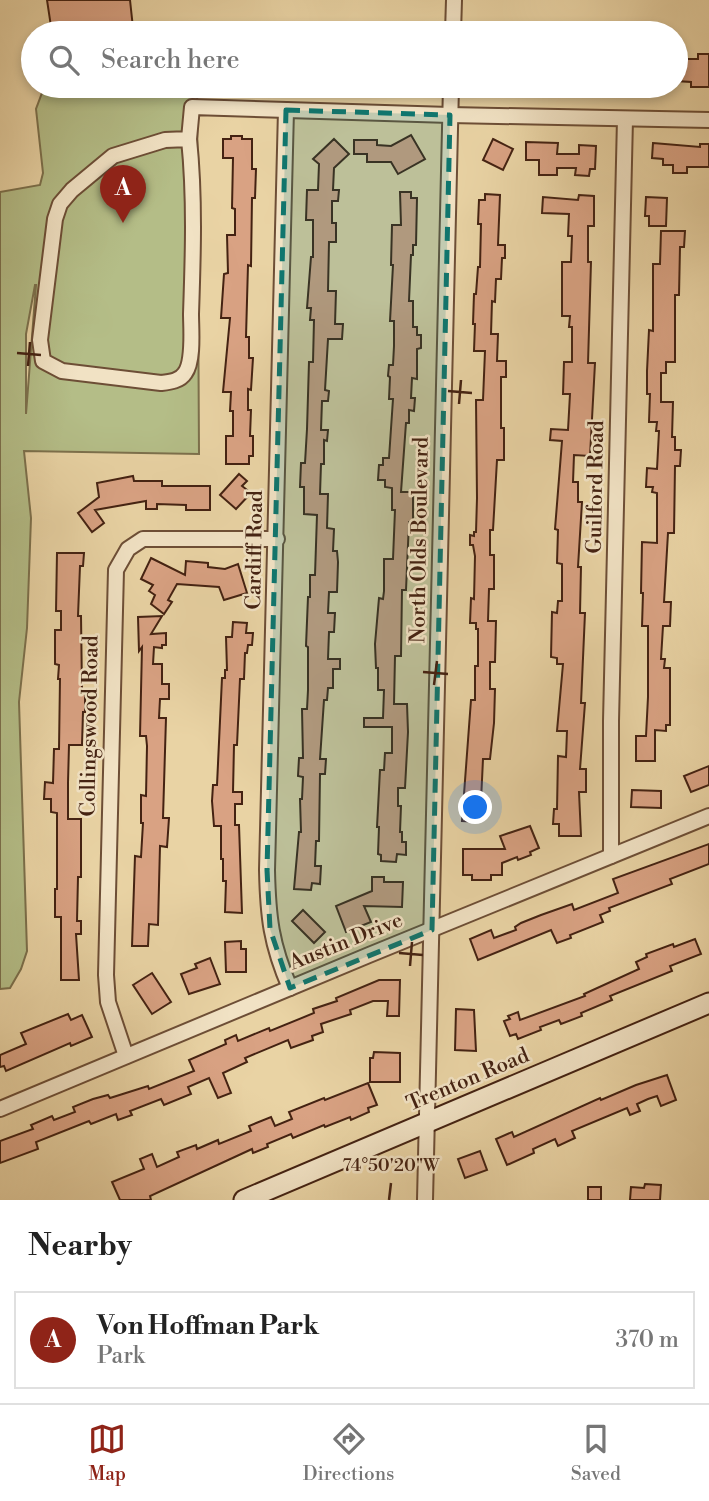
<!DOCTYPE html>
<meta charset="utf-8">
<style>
body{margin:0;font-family:"Libre Bodoni",serif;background:#f2f2f2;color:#222}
.you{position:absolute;left:476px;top:808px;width:24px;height:24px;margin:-18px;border:5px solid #fff;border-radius:50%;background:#1a73e8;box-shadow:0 0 0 10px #1a73e833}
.badge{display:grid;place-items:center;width:46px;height:46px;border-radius:50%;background:#8f2418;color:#fff;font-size:23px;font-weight:700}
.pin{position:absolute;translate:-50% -58px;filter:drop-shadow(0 2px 4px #0008)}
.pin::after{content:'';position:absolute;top:37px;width:24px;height:21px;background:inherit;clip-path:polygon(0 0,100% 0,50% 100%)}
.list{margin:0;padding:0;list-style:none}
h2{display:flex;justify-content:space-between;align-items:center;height:91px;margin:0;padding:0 28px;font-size:30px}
h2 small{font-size:23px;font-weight:400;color:#767676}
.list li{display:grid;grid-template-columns:46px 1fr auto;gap:21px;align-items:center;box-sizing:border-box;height:98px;margin:0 14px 14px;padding:0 14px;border:2px solid #e0e0e0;border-radius:0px}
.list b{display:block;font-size:26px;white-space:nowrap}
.list p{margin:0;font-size:23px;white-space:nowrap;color:#767676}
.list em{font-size:23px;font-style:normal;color:#767676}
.icon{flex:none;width:38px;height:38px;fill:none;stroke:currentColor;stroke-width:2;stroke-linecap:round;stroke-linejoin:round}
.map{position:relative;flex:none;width:709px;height:1200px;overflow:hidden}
.search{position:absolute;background:#fff;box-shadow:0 4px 10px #0003;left:21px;right:21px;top:21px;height:77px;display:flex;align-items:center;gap:18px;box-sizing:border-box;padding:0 24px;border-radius:38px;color:#767676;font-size:26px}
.sheet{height:203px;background:#fff}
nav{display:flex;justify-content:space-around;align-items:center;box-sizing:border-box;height:98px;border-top:2px solid #e0e0e0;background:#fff;font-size:19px;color:#767676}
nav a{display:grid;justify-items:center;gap:4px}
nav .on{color:#8f2418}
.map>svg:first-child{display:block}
</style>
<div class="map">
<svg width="709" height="1200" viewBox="0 0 709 1200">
<rect width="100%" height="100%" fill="#e9d3a4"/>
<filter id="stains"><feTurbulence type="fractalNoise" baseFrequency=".00286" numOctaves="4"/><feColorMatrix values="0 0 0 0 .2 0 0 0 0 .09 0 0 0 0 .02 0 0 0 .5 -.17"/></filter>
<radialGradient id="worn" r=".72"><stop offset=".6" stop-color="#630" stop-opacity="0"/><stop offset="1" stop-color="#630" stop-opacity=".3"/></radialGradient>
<path fill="#b4bd87" stroke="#7c704c" stroke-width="2" fill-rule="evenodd" d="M81,86H197L199,454L24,451L31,518L27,628L19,702L27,951L21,969L10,988L0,989V192L40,185L43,173L36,109L42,93ZM35,285H36L26,414V334Z"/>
<g fill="#d9a283" stroke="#442212" stroke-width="2">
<polygon points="47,0 130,0 133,28 116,30 117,33 52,33"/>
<polygon points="698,54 709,54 709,87 691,87 691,82 676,81 676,63 681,64 681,59 698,59"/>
<polygon points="411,135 425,159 398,174 391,162 367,162 367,154 354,154 354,140 377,140 377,145 391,146"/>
<polygon points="231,136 242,136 242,139 252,139 252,169 256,169 255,198 252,198 251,266 248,265 246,337 249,337 249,358 253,358 251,390 248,389 248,410 251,410 250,436 253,436 253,456 249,456 249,464 226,464 226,436 233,436 233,411 230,411 231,392 223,392 230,318 221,318 224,274 228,273 227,235 235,235 235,209 232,208 233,158 223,158 223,139 231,139"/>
<polygon points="334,139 349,154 334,168 333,190 339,190 338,201 332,201 332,223 336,223 336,242 329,242 328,291 336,291 335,324 343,324 342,339 328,339 325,390 329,391 328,401 322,401 321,430 328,430 327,441 324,440 324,464 321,464 320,494 328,494 327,528 334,529 333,551 337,551 338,562 337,592 329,592 328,613 335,613 334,632 329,632 328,659 340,659 340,669 333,669 333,688 328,688 327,700 324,700 320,759 326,759 325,774 320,774 319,841 316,841 315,866 321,866 320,884 312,883 311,890 294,889 299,832 301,832 300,799 302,799 303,777 298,776 299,758 303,758 302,709 307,709 308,690 308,647 306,646 308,597 310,597 310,575 315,575 317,515 304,514 304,487 300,487 301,463 305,463 307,429 309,362 313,362 314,320 310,320 311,308 307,308 311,257 313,257 313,220 306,220 307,190 318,190 319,164 313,159"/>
<polygon points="493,139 513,149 503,170 483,160"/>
<polygon points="526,142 558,143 557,154 579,154 579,145 596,146 595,169 590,169 589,176 575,175 576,168 557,168 557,175 539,175 539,160 526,160"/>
<polygon points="653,143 700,147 700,144 709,144 709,167 687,167 687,173 673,173 673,165 663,165 663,159 652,158"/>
<polygon points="400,192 411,192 411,198 417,198 416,245 413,245 413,255 411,255 409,301 413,301 413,327 417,327 417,335 421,335 421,348 417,349 417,379 412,378 411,398 415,398 414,411 409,410 409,423 406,423 401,492 413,492 413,521 409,522 406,590 402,590 401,656 395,656 394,704 407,704 408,732 405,788 398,788 398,806 401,806 400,832 402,832 402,842 406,842 406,855 397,854 396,862 381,861 381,855 378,854 379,827 377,827 380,770 384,770 385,753 392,753 392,727 364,727 364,718 383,718 384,690 378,690 378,668 376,668 375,644 379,598 383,599 384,591 384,559 393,559 395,510 392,510 392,488 385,487 385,480 378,480 379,465 383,465 383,458 389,458 393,399 389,399 390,377 388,376 389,365 393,365 394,346 394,321 390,321 393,265 391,265 392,225 401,225"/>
<polygon points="485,194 500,195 498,245 505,245 505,258 502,258 501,279 496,279 495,302 492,301 491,334 498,334 497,361 506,361 506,377 501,377 501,428 504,428 504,460 497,460 493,530 490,530 490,555 494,555 494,589 489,589 488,621 496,621 495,662 490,662 490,689 495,689 494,723 490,759 483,759 480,822 462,821 471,700 475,700 475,666 478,666 478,629 476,629 476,623 470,623 471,598 474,599 475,556 473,545 470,545 470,535 474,536 474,532 476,532 477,498 476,400 483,400 485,351 474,351 475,324 473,324 474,294 476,294 478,267 480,267 481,224 478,224 479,200 485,200"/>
<polygon points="579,195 594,196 594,226 588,226 588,262 591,262 588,363 595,363 590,456 574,455 573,482 578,482 578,502 582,502 578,567 581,567 580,613 585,613 581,703 585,703 580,769 586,769 586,792 579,792 581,836 559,836 559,824 553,824 554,809 557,809 558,756 566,757 567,731 557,731 563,664 557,664 557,658 551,657 552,612 557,613 558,601 562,601 562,564 557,563 558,530 555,529 562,441 550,440 551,429 568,430 570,394 563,394 564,362 572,362 572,327 569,327 570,316 562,316 562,262 571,262 572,236 568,236 569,214 542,213 543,197 578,200"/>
<polygon points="646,197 667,198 666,226 649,226 649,216 645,216"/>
<polygon points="661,231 685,231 684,247 680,247 679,295 675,295 675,362 666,362 666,373 661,373 661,402 673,402 672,437 675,437 675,450 681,450 680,466 675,466 674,533 668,533 664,602 671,602 670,626 663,626 661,659 665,659 664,668 670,668 670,725 666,725 666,731 655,730 655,761 636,761 636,736 646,736 648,697 648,626 642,626 643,593 641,593 642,542 657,543 657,493 652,492 653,487 646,487 647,468 657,469 659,431 656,431 657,422 649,422 650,394 647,394 647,371 649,330 653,331 653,264 660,264"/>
<polygon points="239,474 247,481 242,486 251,493 236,509 220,495"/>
<polygon points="133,476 134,481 162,481 162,486 210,486 210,510 186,510 186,505 157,504 157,509 146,509 146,501 95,510 104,523 92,532 78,513 99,497 97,483"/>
<polygon points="57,553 84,553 83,566 80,566 78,616 81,616 82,690 85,690 85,712 83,712 82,745 69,745 68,783 68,819 81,819 81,877 78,877 77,921 81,921 81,934 76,934 79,980 61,980 61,917 55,917 55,889 57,889 57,813 51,812 51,799 44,799 45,782 53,783 54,749 59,749 60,679 58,679 59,665 55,664 55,630 61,630 61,611 56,611"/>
<polygon points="151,558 185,575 186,561 208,563 208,567 225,569 238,564 247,593 224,600 219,587 177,584 168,600 172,602 164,614 151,604 155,595 149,591 153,585 141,579"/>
<polygon points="162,616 151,634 166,633 166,645 162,645 162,648 154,647 153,664 162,664 162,684 169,684 169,699 160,699 159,718 166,718 163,818 169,818 167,847 160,846 158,925 149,924 148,946 132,946 135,856 141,857 143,823 141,823 141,795 146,796 147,746 146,736 140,736 142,647 139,651 138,617"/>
<polygon points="233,622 247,623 246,633 253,633 252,645 248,645 247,653 245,653 244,679 240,679 237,745 234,745 233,792 242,792 242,804 235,804 235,825 239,825 242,913 225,912 226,881 223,881 223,859 221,859 221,826 214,826 212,801 213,785 217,785 222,678 225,678 225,670 227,670 226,637 232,637"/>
<polygon points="709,766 709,785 691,792 684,776"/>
<polygon points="632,790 661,791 661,808 631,807"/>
<polygon points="530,826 539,848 530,852 531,855 518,860 517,857 502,863 502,875 491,875 491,880 472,880 472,875 463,875 463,849 505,849 500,836"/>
<polygon points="709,844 709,864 670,879 672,884 609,908 610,911 600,915 603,922 570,935 571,938 557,943 551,930 478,960 470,939 491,930 494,938 516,930 515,927 521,923 541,915 572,904 574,910 618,893 613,879"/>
<polygon points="372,877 384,877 384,882 403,882 402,907 364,906 371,922 346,932 336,906 372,891"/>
<polygon points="303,910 325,932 314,943 292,921"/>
<polygon points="695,939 701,954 670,966 672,971 610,996 612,1000 581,1013 582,1016 561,1024 559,1020 540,1027 541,1030 518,1039 516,1034 510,1036 504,1021 510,1019 508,1016 518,1012 520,1020 585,996 584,994 639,969 636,962 647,957 646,954 673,944 674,947"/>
<polygon points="241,941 241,949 246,949 246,972 226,972 225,942"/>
<polygon points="210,958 220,984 189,994 181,974 197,968 195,964"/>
<polygon points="152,973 171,1002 152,1014 133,985"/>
<polygon points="379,980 400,980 399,1016 387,1016 388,1001 373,1001 350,1010 351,1014 321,1024 323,1032 312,1036 313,1040 291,1048 288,1040 245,1058 247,1062 223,1073 231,1093 218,1098 209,1078 188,1087 191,1094 164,1105 161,1099 130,1111 132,1115 118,1120 116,1114 91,1124 89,1121 36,1142 38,1149 0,1163 0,1141 33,1129 31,1125 52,1116 54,1120 75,1112 73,1107 93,1099 108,1095 110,1098 148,1086 149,1089 194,1071 189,1060 226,1044 225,1040 236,1035 238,1041 269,1028 270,1031 314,1013 313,1009 337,1001 336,998"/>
<polygon points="456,1009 474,1010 476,1051 455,1050"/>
<polygon points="68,1014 71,1020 82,1015 92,1037 71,1046 70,1043 6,1071 4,1066 0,1067 0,1055 26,1044 21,1033"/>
<polygon points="374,1052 400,1053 400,1082 370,1082 370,1058 373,1058"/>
<polygon points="667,1075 676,1100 661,1106 657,1096 648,1099 637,1104 640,1111 630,1115 627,1108 572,1131 575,1138 558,1146 555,1139 533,1149 534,1153 507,1165 496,1139 512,1132 514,1137 600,1098 601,1100 636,1085"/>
<polygon points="368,1083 377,1105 368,1108 369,1112 351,1120 350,1117 325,1127 324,1125 293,1138 291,1134 267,1144 268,1147 253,1153 252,1149 150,1196 151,1200 120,1200 112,1182 144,1169 140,1159 152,1154 157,1167 179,1157 177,1152 196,1145 197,1149 218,1140 219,1144 251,1131 249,1126 271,1117 275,1126 292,1119 289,1112 324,1098 325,1100"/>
<polygon points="480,1151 487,1170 465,1178 458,1159"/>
<polygon points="645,1184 661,1185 660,1200 630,1200 631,1187 644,1188"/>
<rect x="588" y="1187" width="13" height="13"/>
</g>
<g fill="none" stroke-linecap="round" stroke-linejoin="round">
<defs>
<g id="minor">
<polyline points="453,33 454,0"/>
<path d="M286,110L267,870C268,917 271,944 290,988"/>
<path d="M189,139C195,197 193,256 191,314C191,328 194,361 185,373C180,381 170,382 161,383L62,371L43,361L40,340L55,219L60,204L72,190L113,156L165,140L189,139L192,107L450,115L709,120"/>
<polyline points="611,856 611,721 625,119"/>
<polyline points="126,1056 108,1002 106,975 116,570 128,549 143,539 277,539"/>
<polyline points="0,1109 369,955 709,816"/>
<polyline points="425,1200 451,86"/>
</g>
<polyline id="secondary" points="244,1200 709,1003"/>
</defs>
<use href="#minor" stroke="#6d4e36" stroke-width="18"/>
<use href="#secondary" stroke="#442212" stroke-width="23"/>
<use href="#minor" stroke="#f1e2c4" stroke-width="14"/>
<use href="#secondary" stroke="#f1e2c4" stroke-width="19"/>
</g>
<path fill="#0f766e" fill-opacity="0.2" stroke="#0f766e" stroke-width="5" stroke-dasharray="14 9" stroke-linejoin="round" d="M286,110L450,115L432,930L290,988L270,929L267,870Z"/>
<path fill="none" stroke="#442212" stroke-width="2.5" d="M17,353L41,355M28,366L30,342M448,391L472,393M459,404L461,380M423,672L448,674M434,685L437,661M399,953L423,955M410,966L412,942M389,1200L391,1183"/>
<g text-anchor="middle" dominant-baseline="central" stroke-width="5" stroke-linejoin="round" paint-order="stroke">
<g font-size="21" fill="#442212" stroke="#f1e2c4">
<text transform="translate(596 487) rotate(-89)">Guilford Road</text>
<text transform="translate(420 540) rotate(-89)">North Olds Boulevard</text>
<text transform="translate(255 550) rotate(-89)">Cardiff Road</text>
<text transform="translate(90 726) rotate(-89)">Collingswood Road</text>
<text transform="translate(346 942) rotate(-22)">Austin Drive</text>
<text transform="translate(468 1080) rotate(-23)">Trenton Road</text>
</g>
</g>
<g font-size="18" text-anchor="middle" fill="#442212" stroke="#f1e2c4" stroke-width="5" stroke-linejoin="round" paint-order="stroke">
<text x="391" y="1171">74°50'20"W</text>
</g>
<rect width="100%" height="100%" filter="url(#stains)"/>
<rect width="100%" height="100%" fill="url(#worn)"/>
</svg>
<div class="you"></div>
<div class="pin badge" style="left:123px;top:223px">A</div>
<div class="search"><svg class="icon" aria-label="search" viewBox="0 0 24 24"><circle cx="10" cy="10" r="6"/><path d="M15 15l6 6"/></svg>Search here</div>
</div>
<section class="sheet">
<h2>Nearby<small></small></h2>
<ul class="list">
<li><span class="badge">A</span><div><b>Von Hoffman Park</b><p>Park</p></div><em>370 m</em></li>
</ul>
</section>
<nav>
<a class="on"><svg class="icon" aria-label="map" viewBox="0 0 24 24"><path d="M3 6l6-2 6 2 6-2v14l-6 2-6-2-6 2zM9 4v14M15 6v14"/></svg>Map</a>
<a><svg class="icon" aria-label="directions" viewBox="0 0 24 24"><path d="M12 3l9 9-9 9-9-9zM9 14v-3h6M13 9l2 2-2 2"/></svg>Directions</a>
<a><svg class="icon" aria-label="saved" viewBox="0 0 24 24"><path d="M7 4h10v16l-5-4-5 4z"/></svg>Saved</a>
</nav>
